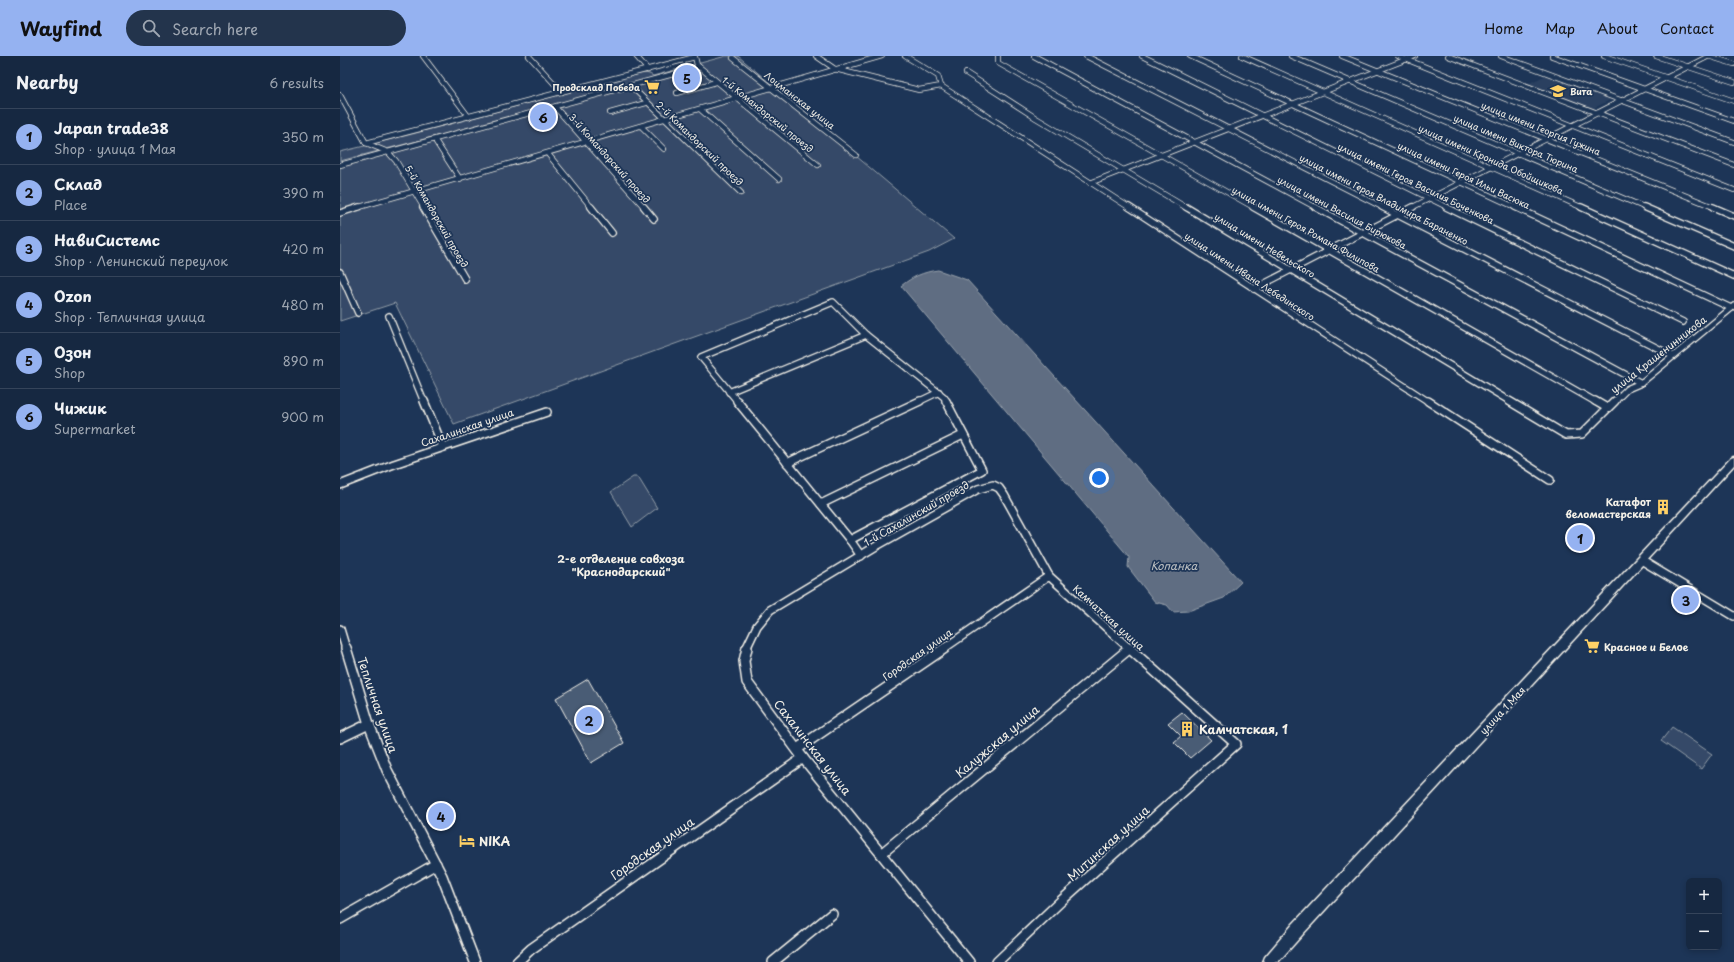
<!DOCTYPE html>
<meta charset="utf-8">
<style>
body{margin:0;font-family:"Playpen Sans",sans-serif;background:#23344c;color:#f1f3f6}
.controls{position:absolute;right:12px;bottom:12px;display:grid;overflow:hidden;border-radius:6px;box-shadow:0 2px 6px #0003}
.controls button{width:36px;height:36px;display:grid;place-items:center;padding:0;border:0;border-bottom:1px solid #35445a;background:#162841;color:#f1f3f6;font:20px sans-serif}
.you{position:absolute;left:759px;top:422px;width:14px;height:14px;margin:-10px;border:3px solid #fff;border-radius:50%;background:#1a73e8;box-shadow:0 0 0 6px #1a73e833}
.badge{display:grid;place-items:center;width:26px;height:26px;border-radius:50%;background:#95b2f1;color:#111;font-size:13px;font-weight:700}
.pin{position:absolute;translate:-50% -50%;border:2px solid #fff;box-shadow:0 1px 4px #0006}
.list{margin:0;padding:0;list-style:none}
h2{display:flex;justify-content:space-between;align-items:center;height:52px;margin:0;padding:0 16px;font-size:17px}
h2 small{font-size:13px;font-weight:400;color:#9ea6b1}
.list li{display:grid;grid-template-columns:26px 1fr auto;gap:12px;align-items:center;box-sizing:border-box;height:56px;padding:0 16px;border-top:1px solid #35445a}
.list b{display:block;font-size:15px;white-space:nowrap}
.list p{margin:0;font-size:13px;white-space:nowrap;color:#9ea6b1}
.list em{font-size:13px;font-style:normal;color:#9ea6b1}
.icon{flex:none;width:22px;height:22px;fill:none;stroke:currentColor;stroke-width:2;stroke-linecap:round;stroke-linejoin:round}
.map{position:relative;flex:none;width:1394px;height:906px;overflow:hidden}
header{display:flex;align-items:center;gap:24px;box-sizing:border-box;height:56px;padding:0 20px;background:#95b2f1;color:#111}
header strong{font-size:19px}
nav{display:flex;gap:22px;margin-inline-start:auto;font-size:14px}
.search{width:280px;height:36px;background:#23344c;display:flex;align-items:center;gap:10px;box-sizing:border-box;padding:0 14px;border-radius:22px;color:#9ea6b1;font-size:15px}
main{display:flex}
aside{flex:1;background:#162841}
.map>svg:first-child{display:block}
</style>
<header>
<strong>Wayfind</strong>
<div class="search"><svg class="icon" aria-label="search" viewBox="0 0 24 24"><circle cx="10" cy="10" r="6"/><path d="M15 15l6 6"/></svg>Search here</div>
<nav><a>Home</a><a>Map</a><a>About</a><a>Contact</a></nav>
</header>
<main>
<aside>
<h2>Nearby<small>6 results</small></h2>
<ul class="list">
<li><span class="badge">1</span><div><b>Japan trade38</b><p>Shop · улица 1 Мая</p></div><em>350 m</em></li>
<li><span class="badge">2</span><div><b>Склад</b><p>Place</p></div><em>390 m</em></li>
<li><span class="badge">3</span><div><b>НавиСистемс</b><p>Shop · Ленинский переулок</p></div><em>420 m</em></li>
<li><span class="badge">4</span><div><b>Ozon</b><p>Shop · Тепличная улица</p></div><em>480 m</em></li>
<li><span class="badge">5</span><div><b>Озон</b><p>Shop</p></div><em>890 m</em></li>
<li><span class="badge">6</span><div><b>Чижик</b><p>Supermarket</p></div><em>900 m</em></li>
</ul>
</aside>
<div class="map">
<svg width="1394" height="906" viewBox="0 0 1394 906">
<rect width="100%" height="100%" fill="#1d3557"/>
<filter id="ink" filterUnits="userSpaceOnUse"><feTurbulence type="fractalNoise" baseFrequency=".025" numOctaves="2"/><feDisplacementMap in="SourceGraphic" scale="8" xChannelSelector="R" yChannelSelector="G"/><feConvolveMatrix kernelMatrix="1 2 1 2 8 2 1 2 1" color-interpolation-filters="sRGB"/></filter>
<g filter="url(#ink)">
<polygon fill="#2a4060" points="1207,19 1272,43 1252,53 1187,28"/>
<g fill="#354a67" stroke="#949ea8">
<path d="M386,0H398L614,183L589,196L114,368L55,247L0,265V107L100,79L0,105V96C96,73 190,46 286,21C295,20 306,14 313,20Z"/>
<polygon points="293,421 298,421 317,452 292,471 271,436"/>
<polygon points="1332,671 1372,698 1361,713 1321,685"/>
</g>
<path fill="#5e6d82" stroke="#9aa2ab" d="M598,214L627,224L901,526L884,542L848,555L833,556L827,549L815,546L788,511L789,501L561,230C572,221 583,216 598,214Z"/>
<g fill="#485b74" stroke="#f4f1e8">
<polygon points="248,623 284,687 251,707 216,642"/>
<polygon points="842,656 871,684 850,702 834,686 841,680 828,667"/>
</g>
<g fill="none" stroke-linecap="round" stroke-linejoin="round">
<defs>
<g id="minor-far3">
<polyline points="83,0 129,61"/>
<polyline points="189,0 222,36"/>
<polyline points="296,0 308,14"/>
<polyline points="476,0 495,13 579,34 601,30"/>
<polyline points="565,0 598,20 601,30"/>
<polyline points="658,0 658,7 915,152"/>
<polyline points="694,0 977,152"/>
<polyline points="746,0 1044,152"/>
<polyline points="802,0 1109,152"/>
<polyline points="850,0 1177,152"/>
<polyline points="902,0 1243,152"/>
<polyline points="951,0 1306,152"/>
<polyline points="1002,0 1376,152"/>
<polyline points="1058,0 1394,134"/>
<polyline points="1108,0 1394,109"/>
<polyline points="1161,0 1394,86"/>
<polyline points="1212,0 1394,65"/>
<polyline points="1264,0 1394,45"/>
<polyline points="1316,0 1394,26"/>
<polyline points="1368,0 1394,8"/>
<polyline points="355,1 357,9 478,109"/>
<polyline points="393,2 516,99"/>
<polyline points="626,17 696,62 847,152"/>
<polyline points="291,30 401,137"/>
<polyline points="601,30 790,152"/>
<polyline points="337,37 376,26"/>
<polyline points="0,39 26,87"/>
<polyline points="215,51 305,152"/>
<polyline points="361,54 439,123"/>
<polyline points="270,57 306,47"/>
<polyline points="302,71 324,93"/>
<polyline points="96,86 120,123"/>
<polyline points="26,87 355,1"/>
<polyline points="26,87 48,96 56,105 84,152"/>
<polyline points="208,98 252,152"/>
<polyline points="0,109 359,11"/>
<polyline points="750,127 1075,0"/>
<polyline points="16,152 542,0"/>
<polyline points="1071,152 1369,0"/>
</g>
<g id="minor-far2">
<polyline points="83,151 125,223"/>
<polyline points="251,151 272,177"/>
<polyline points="304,151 314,163"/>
<polyline points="789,151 1089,346"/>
<polyline points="846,151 1171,346"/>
<polyline points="913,151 1256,346"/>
<polyline points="975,151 1301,327"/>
<polyline points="1042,151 1333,300"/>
<polyline points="1106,151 1343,266"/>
<polyline points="1175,151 1391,252"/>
<polyline points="1241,151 1394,220"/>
<polyline points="1304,151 1394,190"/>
<polyline points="1373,151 1394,160"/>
<polyline points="0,157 19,151"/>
<polyline points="0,216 18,257"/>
<polyline points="914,233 1073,151"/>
<polyline points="49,260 84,346"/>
<polyline points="389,336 526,279"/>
<polyline points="398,346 361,301 493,246 526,279 604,341 607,346"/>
<polyline points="578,346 599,336"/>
<polyline points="1274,346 1287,333 1301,327 1394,250"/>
</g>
<g id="minor-far1">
<polyline points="84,345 103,391"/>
<polyline points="397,345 510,484"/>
<polyline points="1088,345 1210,424"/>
<polyline points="1169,345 1226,379 1242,378 1275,345"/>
<polyline points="1255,345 1267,352"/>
<polyline points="447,407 580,345"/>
<polyline points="0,429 54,408 207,356"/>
<polyline points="481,448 623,379"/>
<polyline points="510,484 521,500"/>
<polyline points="510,484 642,414 606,345"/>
<polyline points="1301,504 1394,560"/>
<polyline points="0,573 6,593"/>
<polyline points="406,593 417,570 430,554 533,492 638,433 653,429 659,432 664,439 709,520 790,593"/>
<polyline points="603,593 709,520"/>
</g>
<g id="minor">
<polyline points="6,592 29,668 47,714 102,820 135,906"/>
<polyline points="407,592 404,605 407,626 463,702 629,906"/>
<polyline points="0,682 29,668"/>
<polyline points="457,693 605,592"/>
<polyline points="541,798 789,593"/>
<polyline points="0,863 96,808"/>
<polyline points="177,906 191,893 463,702"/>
<polyline points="433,906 492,858"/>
<polyline points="657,906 721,845 896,688 789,592"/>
</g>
<polygon id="tertiary" points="1394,401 1394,409 963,878 938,906 923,906 925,901 953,868 1391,402"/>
</defs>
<use href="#minor-far3" stroke="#f4f1e8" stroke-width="6"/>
<use href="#minor-far2" stroke="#f4f1e8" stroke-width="8"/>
<use href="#minor-far1" stroke="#f4f1e8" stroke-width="10"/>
<use href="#minor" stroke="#f4f1e8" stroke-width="12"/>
<use href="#tertiary" stroke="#f4f1e8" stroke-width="3"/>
<use href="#minor-far3" stroke="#1d3557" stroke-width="4.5"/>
<use href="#minor-far2" stroke="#1d3557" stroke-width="5.5"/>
<use href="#minor-far1" stroke="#1d3557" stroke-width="7"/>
<use href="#minor" stroke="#1d3557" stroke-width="9"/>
<use href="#tertiary" fill="#1d3557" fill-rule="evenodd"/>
</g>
</g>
<defs>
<symbol id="supermarket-bare" viewBox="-9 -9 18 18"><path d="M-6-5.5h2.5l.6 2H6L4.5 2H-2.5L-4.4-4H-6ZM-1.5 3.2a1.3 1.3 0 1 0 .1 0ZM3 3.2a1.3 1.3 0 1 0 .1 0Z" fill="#ffd166" stroke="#1d3557" stroke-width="2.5" paint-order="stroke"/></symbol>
<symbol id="school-bare" viewBox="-9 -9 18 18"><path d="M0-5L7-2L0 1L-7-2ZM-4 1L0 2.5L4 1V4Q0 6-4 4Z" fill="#ffd166" stroke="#1d3557" stroke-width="2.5" paint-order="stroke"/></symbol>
<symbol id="building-bare" viewBox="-9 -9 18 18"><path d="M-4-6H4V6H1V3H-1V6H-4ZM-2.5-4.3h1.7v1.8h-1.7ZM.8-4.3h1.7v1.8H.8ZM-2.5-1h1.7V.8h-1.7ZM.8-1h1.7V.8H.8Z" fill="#ffd166" stroke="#1d3557" stroke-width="2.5" paint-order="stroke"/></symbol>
<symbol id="hotel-bare" viewBox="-9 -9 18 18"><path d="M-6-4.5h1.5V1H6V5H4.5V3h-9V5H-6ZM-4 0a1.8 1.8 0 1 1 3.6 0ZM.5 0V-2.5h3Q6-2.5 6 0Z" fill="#ffd166" stroke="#1d3557" stroke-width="2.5" paint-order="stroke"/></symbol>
</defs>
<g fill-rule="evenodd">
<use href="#supermarket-bare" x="301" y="20" width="22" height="22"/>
<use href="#school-bare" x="1207" y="24" width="22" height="22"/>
<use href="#building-bare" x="1312" y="440" width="22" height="22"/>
<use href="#supermarket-bare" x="1241" y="579" width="22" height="22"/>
<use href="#building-bare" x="836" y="662" width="22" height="22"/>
<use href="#hotel-bare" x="116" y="774" width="22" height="22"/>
</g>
<g text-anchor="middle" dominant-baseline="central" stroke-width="3.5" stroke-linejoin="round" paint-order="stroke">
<g font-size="9" font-weight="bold" fill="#f4f1e8" stroke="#1d3557" text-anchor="end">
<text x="300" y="31">Продсклад Победа</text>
<text x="1230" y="35" text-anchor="start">Вита</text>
</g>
<g font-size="9" fill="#f4f1e8" stroke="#1d3557">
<text transform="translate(460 44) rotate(38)">Лоцманская улица</text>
<text transform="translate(428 58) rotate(39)">1-й Командорский проезд</text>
<text transform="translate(1201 72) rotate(22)">улица имени Георгия Гужина</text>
<text transform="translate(360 87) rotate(44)">2-й Командорский проезд</text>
<text transform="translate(1176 87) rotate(23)">улица имени Виктора Тюрина</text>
<text transform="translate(270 102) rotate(48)">3-й Командорский проезд</text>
<text transform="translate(1151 103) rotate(24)">улица имени Кронида Обойщикова</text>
<text transform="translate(1124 119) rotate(25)">улица имени Героя Ильи Васюка</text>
<text transform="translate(1076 127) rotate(26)">улица имени Героя Василия Боченкова</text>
<text transform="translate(1044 143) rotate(27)">улица имени Героя Владимира Бараненко</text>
<text transform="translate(1002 156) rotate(28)">улица имени Василия Бирюкова</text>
<text transform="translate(97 160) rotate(60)">5-й Командорский проезд</text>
<text transform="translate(966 173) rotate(29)">улица имени Героя Романа Филипова</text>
<text transform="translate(925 189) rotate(31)">улица имени Невельского</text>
<text transform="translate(910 220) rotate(33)">улица имени Ивана Лебединского</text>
</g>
<g font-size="10" fill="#f4f1e8" stroke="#1d3557">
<text transform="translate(1318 298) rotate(-38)">улица Крашенинникова</text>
<text transform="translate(127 371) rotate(-19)">Сахалинская улица</text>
<text transform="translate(576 457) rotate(-30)">1-й Сахалинский проезд</text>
<text transform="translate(769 561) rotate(42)">Камчатская улица</text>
<text transform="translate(577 598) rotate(-35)">Городская улица</text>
<text transform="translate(1162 654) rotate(-47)">улица 1 Мая</text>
</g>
<g font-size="10" font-weight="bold" fill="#f4f1e8" stroke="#1d3557" text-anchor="end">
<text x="1311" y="445">Катафот<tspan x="1311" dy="12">веломастерская</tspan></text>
<text x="1264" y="590" text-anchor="start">Красное и Белое</text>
</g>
<g font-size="11" font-weight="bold" fill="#f4f1e8" stroke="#1d3557">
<text x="281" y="502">2-е отделение совхоза<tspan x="281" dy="13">"Краснодарский"</tspan></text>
</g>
<g font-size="11" font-style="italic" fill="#c0c3c4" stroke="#1d3557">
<text x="834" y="509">Копанка</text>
</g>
<g font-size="12" fill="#f4f1e8" stroke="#1d3557">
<text transform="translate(38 649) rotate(71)">Тепличная улица</text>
<text transform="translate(657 685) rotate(-40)">Калужская улица</text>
<text transform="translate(473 691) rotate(52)">Сахалинская улица</text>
<text transform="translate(768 787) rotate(-42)">Митинская улица</text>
<text transform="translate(312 792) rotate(-35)">Городская улица</text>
</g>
<g font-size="12" font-weight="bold" fill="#f4f1e8" stroke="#1d3557" text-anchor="start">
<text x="859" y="673">Камчатская, 1</text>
<text x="139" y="785">NIKA</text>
</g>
</g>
</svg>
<div class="controls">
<button>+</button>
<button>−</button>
</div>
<div class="you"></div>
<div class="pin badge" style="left:1240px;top:482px">1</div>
<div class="pin badge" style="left:249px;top:664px">2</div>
<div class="pin badge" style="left:1346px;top:544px">3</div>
<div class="pin badge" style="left:101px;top:760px">4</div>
<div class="pin badge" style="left:347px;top:22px">5</div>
<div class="pin badge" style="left:203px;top:61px">6</div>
</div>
</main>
